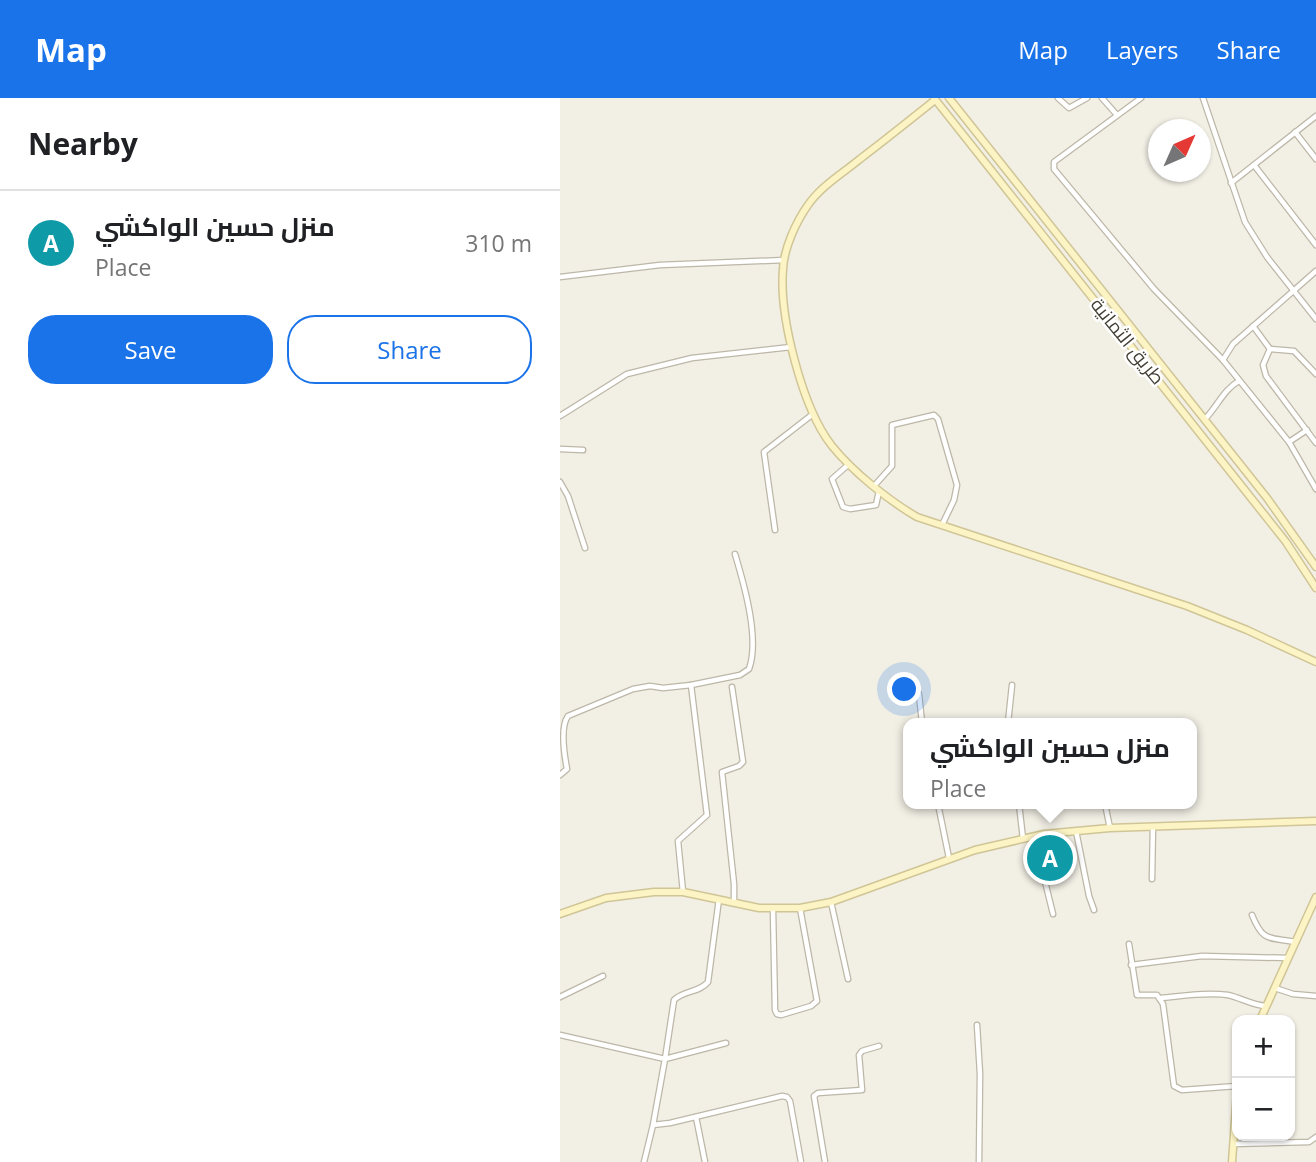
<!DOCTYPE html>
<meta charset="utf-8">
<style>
body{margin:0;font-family:"Open Sans",Cairo,sans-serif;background:#f2f2f2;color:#202124}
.controls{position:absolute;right:21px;bottom:21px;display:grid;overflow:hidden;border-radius:14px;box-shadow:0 2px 5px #0004}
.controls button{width:63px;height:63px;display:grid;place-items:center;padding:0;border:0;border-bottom:2px solid #e0e0e0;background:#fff;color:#202124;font:35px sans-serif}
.compass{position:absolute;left:588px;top:21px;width:63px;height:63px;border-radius:50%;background:#fff;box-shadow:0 2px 5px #0004;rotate:45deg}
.you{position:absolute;left:345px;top:592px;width:24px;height:24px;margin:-18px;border:5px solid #fff;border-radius:50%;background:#1a73e8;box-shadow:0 0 0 10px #1a73e833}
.badge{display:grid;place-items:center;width:46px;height:46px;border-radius:50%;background:#1a73e8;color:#fff;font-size:23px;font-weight:700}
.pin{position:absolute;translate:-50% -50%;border:4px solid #fff;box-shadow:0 2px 7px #0006}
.popup{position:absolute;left:343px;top:620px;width:294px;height:91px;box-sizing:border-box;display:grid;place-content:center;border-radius:14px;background:#fff;filter:drop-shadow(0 2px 5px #0005);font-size:23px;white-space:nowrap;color:#757577}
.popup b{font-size:26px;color:#202124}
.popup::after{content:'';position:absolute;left:50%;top:100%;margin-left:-14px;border:14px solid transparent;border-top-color:#fff}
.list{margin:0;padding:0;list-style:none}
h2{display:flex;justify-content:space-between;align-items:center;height:91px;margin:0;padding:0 28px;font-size:30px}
h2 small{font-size:23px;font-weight:400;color:#757577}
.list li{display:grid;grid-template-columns:46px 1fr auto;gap:21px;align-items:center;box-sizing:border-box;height:105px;padding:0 28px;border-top:2px solid #e0e0e0}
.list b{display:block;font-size:26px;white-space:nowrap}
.list p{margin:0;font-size:23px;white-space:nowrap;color:#757577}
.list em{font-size:23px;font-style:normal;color:#757577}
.actions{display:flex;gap:14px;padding:21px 28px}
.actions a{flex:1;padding:16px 0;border:2px solid #1a73e8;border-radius:28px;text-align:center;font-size:24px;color:#1a73e8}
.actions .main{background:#1a73e8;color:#fff}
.map{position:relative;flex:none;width:756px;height:1064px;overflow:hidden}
header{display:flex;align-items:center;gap:42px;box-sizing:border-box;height:98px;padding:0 35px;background:#1a73e8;color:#fff}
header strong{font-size:33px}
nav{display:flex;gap:38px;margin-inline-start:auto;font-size:24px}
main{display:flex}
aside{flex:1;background:#fff}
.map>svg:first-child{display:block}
</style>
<header>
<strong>Map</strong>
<nav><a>Map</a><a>Layers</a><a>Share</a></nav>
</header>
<main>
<aside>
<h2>Nearby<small></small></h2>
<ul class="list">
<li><span class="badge" style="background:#0f9aa8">A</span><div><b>منزل حسين الواكشي</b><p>Place</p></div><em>310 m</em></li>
</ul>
<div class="actions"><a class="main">Save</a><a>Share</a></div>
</aside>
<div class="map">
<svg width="756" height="1064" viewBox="0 0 756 1064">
<rect width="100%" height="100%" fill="#f2efe5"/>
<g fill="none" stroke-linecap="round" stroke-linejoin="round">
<defs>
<g id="street">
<polyline points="498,0 509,10 527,0"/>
<polyline points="542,0 557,17"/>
<polyline points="581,0 494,64 494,71 594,191 663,262 729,344 756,391"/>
<polyline points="643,0 685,124 707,159 756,221"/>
<polyline points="735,34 756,61"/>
<polyline points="694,67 756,147"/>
<polyline points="671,85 756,18"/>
<polyline points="0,179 100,167 224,162"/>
<polyline points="693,228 710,251"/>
<polyline points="710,251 703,267 706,278 756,345"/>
<polyline points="710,251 734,253 756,276"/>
<polyline points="663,262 673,246 756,173"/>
<polyline points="0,318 67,276 132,260 231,249"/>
<path d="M645,321C657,309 664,291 679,283"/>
<polyline points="729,344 747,332"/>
<polyline points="0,351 23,352"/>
<polyline points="289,366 272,381 283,409 290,411 316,407 319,393"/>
<polyline points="0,384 8,398 25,450"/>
<polyline points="314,388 332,368 332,327 374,317 378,321 397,387 394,402 382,427"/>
<polyline points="215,432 204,354 253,316"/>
<polyline points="172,589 183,664 179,668 162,674 174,786 174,805"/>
<polyline points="359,596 362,625"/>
<polyline points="448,625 452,587"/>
<path d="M0,677L7,671C4,655 0,629 8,618L73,591L90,588L103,590L131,587L180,577L189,571C200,541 184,486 175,456"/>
<polyline points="378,706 389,760"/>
<polyline points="459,706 463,741"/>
<polyline points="545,706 550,730"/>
<polyline points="516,733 529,798 534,812"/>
<polyline points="474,739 493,816"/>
<polyline points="592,781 593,728"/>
<polyline points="123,794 118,743 147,717 131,587"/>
<path d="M159,801L148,884C139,895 124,892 114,902L105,961L166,945"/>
<polyline points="271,804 288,881"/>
<polyline points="213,812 215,912 217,916 221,917 251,908 257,903 240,810"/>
<path d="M692,817C703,844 708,839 735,844"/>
<polyline points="569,846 577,897 597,897 603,906 614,988 622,992 677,988"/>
<polyline points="571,867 642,858 728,860"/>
<polyline points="715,890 733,896 756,898"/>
<polyline points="0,899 43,878"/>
<path d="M600,900C623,898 646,894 668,897C681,900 692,907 706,908"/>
<polyline points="417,927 420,976 419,1064"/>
<polyline points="0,937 105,961 93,1027 110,1025 222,998 227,999 230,1003 241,1064"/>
<polyline points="136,1019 145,1064"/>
<polyline points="673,1046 749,1044 756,1039"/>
<polyline points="84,1064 93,1027"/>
<polyline points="265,1064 254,998 258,995 302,992 299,957 302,953 319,948"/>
</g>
<g id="secondary">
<polyline points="374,0 726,444 756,490"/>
<polyline points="389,0 707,400 756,469"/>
<path d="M375,2C350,22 325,42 300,61C283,75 261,88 248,107C236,124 224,150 223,171C219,218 242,310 272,348C293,374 328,402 357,419L627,508L687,532L756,564"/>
<polyline points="0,816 46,800 94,794 123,794 199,810 240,810 271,804 415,752 484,736 550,730 756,723"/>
<polyline points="700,922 756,799"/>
<polyline points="672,1064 677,994"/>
</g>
</defs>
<use href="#street" stroke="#bdb7a8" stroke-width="7"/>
<use href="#secondary" stroke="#d0c596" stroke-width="9"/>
<use href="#street" stroke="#fff" stroke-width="4.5"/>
<use href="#secondary" stroke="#fcf4c4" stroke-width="6"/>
</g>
<g text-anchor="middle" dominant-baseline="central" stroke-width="5" stroke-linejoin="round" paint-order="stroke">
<g font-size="19" fill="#443f35" stroke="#fff">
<text transform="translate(568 243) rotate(51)">طريق الثمانية</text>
</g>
</g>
</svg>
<div class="controls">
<button>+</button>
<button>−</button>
</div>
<svg class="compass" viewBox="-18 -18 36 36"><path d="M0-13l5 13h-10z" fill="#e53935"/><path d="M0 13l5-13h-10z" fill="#757577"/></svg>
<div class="you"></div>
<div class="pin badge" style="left:490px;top:760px;background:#0f9aa8">A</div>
<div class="popup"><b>منزل حسين الواكشي</b>Place</div>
</div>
</main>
